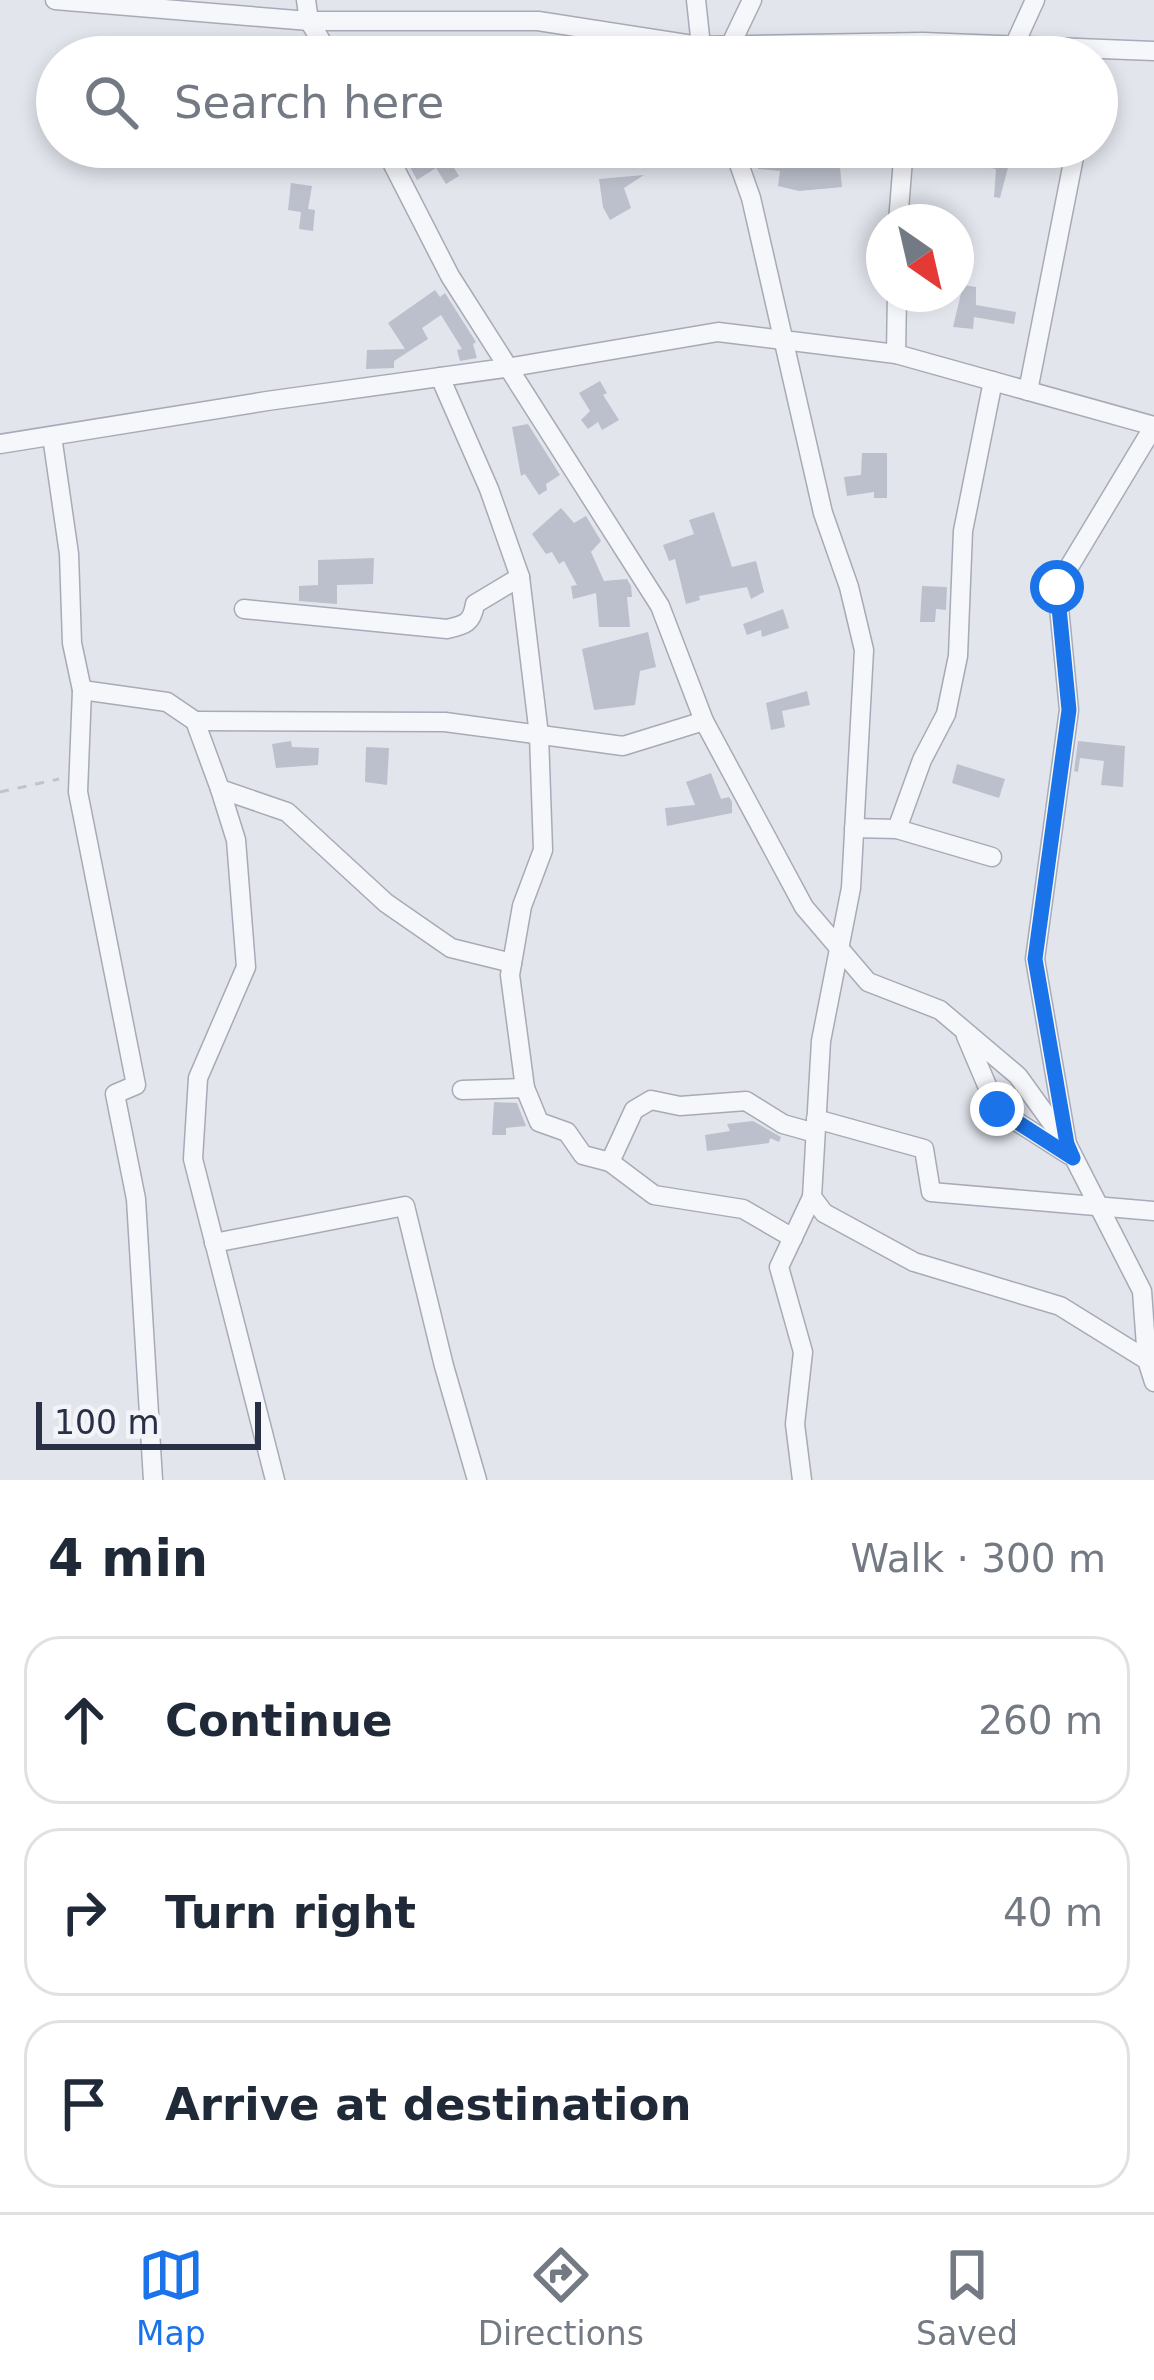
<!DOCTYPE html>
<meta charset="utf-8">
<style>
body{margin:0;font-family:"DejaVu Sans",sans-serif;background:#f6f6f7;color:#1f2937}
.compass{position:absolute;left:866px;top:204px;width:108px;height:108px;border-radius:50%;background:#fff;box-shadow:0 6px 18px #0003;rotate:146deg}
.scale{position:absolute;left:36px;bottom:30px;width:225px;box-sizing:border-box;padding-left:12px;border:6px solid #293046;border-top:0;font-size:33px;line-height:42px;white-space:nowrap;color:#293046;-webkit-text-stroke:9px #f2f4f9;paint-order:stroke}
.stop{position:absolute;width:36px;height:36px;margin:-27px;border:9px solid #1a73e8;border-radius:50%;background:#fff}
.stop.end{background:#1a73e8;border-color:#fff;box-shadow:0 3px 12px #0008}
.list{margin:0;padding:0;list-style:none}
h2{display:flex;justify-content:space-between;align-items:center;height:156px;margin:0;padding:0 48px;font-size:51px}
h2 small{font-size:39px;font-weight:400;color:#747a83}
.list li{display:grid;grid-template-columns:78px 1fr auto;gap:36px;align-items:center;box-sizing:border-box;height:168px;margin:0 24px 24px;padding:0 24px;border:3px solid #e0e1e3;border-radius:36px}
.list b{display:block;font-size:45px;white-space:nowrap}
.list em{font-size:39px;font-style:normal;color:#747a83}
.icon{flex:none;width:66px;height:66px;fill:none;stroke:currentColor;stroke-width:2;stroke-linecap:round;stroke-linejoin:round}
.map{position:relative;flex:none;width:1154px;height:1480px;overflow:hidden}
.search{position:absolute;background:#fff;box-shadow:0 6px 18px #0003;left:36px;right:36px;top:36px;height:132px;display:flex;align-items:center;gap:30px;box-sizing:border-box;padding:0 42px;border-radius:66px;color:#747a83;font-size:45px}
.sheet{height:732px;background:#fff}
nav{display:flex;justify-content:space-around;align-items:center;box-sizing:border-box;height:168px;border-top:3px solid #e0e1e3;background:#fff;font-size:33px;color:#747a83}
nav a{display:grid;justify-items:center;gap:6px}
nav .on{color:#1a73e8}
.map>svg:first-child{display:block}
</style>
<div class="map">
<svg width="1154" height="1480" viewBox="0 0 1154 1480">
<rect width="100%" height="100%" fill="#e2e5ec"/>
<g fill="#bcc0cc">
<polygon points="397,37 439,42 449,57 359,57 357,42"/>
<polygon points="414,147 441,147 459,176 446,184 436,168 417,180 403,154"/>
<polygon points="782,147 838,147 842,187 799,191 778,186 780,171 758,169 756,150"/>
<polygon points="983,147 1002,147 1012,152 1000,198 994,197 996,169 980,166"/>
<polygon points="644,175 624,188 631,208 610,220 603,207 599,179"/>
<polygon points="291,183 312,186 308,209 315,210 313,231 299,229 301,212 288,210"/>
<polygon points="963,285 976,287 976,305 1016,312 1014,324 974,317 973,329 953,327"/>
<polygon points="435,290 440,297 445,293 476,342 473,344 477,358 460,361 457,350 462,349 441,315 422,328 428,339 394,361 394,368 366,369 367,350 405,349 388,323"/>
<polygon points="600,381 607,393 603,395 619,420 602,430 598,422 588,429 581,420 590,411 579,393"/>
<polygon points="528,424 560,475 546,484 547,490 539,495 525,474 521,476 512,427"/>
<polygon points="862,453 887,453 887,498 874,498 874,492 847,496 844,477 861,475"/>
<polygon points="561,508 574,523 586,516 601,541 591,552 604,581 627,579 631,586 632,597 627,597 630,627 599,627 596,593 573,599 571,586 577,585 564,561 559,564 552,552 546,554 532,534"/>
<polygon points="714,512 732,567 756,561 764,592 751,599 747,587 699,596 700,600 686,604 675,559 669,561 663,545 694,534 689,520"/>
<polygon points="374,558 373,584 337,585 337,604 299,601 299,586 318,585 318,560"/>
<polygon points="922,586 947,587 946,610 936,609 935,622 920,622"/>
<polygon points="783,609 789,628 762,637 761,630 747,635 743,624"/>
<polygon points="648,632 656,667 640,671 635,705 594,710 582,649"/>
<polygon points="807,691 810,705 782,711 785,727 771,730 766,703"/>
<polygon points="291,741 292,747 319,748 318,765 276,768 272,744"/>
<polygon points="1078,741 1125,746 1123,787 1101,785 1104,761 1080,758 1078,772 1074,771"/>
<polygon points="366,747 389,748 387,785 365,782"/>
<polygon points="957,764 1005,779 999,798 952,783"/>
<polygon points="711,773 721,799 729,797 732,802 732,813 667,826 665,808 695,805 686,782"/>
<polygon points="494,1102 517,1103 526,1126 506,1128 506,1135 492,1135"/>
<polygon points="753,1121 781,1137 779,1142 770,1138 769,1143 707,1151 705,1135 730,1131 727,1124"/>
</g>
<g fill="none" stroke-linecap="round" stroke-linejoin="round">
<defs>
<g id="minor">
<polyline points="55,0 309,21 538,21 699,46 923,42 1154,51"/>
<polyline points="306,0 309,21 331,57"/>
<polyline points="696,0 702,55"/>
<polyline points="730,46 752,0"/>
<polyline points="1014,46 1035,0"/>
<polyline points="384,147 450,276 660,606 704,721 804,907 868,982 940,1010 1018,1076 1067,1144"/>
<polyline points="733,147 751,198 823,513 849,587 864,650 851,888 821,1041 812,1197 824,1213 914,1262 1060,1306 1147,1360 1154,1382"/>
<polyline points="898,222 904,147"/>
<polyline points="896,354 897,294"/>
<polyline points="440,377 489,489 520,577 539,735 543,850 522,906 510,975 525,1088"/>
<polyline points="1028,391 1074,157 1037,147"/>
<polyline points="52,436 69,554 72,643 82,690 78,792 136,1085 115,1094 136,1199 153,1480"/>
<polyline points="0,444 267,401 512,367 718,332 896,354 1154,426"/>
<path d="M244,609L447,629C465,625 472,623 475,604L520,577"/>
<polyline points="82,690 167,702 195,721 220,789 287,812 386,903 451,948 512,963"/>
<polyline points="195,721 445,722 623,746 704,721"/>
<polyline points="220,789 236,840 246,967 198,1078 193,1159 275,1480"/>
<polyline points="854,828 897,829 992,857"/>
<polyline points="897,829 922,760 946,714 958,656 963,531 993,381"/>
<polyline points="966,1036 997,1109 1069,1155"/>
<polyline points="462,1090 525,1088 539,1122 567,1132 583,1155 610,1162"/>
<polyline points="816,1119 924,1149 931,1192 1154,1211"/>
<polyline points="793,1238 743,1209 654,1195 610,1162 634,1110 651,1100 680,1106 746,1101 783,1124 815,1133"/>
<polyline points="214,1243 405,1206 444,1366 477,1480"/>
<polyline points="1147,1360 1142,1291 1067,1144 1035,959 1069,710 1057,587 1154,426"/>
<polyline points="802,1480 795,1424 803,1352 779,1267 812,1197"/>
</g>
</defs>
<use href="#minor" stroke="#a7abb7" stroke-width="21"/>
<polyline stroke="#c1c3cb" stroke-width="3" stroke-dasharray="9 9" stroke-linecap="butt" points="0,792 59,779"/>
<use href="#minor" stroke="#f6f7fa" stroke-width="18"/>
</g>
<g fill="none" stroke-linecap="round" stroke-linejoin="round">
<polyline stroke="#1a73e8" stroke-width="15" points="997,1109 1073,1158 1067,1144 1035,959 1069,710 1057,587"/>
</g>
</svg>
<svg class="compass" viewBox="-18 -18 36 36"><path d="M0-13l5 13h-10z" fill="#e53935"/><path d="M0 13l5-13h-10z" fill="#747a83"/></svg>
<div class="scale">100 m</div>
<div class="stop" style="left:1057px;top:587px"></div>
<div class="stop end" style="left:997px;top:1109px"></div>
<div class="search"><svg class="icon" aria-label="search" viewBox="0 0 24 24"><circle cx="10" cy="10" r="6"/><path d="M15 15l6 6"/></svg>Search here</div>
</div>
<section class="sheet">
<h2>4 min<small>Walk · 300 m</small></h2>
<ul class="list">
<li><svg class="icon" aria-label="ahead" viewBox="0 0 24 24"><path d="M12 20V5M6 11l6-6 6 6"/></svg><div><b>Continue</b></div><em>260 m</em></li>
<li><svg class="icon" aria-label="right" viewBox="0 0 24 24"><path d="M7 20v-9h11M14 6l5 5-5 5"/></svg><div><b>Turn right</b></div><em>40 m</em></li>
<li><svg class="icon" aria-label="arrive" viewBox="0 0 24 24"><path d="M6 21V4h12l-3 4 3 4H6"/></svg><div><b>Arrive at destination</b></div></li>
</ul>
</section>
<nav>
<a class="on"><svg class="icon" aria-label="map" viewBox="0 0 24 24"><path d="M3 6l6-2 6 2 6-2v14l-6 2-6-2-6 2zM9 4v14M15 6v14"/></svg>Map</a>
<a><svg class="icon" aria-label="directions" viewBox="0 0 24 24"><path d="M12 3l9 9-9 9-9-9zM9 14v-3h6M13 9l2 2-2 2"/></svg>Directions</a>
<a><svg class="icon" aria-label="saved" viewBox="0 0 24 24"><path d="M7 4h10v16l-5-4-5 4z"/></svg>Saved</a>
</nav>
